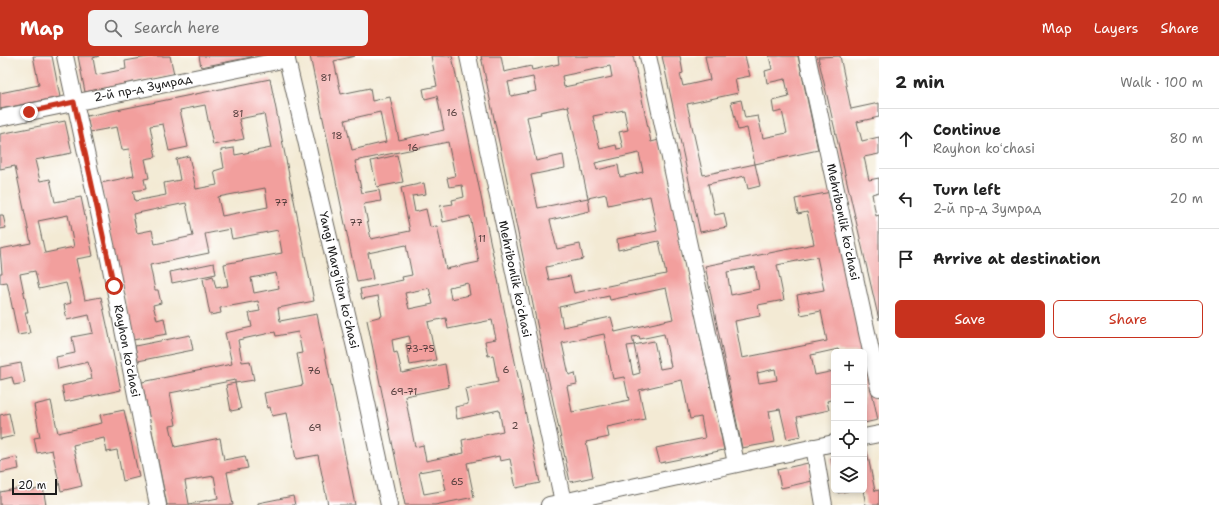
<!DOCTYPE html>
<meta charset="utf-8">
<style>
body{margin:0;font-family:"Shantell Sans",sans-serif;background:#f2f2f2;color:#222}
.controls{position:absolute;right:12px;bottom:12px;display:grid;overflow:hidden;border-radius:6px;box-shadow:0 2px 6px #0003}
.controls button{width:36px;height:36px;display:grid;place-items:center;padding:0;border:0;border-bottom:1px solid #e0e0e0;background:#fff;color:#222;font:20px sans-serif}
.scale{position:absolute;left:12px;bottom:10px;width:45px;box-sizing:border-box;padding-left:4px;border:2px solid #1c1c1c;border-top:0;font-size:11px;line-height:14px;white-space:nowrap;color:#1c1c1c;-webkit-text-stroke:3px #fff;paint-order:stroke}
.stop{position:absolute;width:12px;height:12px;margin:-9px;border:3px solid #c8321e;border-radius:50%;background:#fff}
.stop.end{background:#c8321e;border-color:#fff;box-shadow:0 1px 4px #0008}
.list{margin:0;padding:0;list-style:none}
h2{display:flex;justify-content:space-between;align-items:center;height:52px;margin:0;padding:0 16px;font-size:17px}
h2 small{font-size:13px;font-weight:400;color:#767676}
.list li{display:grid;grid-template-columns:26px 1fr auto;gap:12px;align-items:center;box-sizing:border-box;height:60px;padding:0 16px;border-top:1px solid #e0e0e0}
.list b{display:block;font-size:15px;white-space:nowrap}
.list p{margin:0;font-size:13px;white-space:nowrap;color:#767676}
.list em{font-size:13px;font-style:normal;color:#767676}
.actions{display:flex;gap:8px;padding:12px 16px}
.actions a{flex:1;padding:9px 0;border:1px solid #c8321e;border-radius:6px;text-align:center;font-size:14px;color:#c8321e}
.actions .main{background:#c8321e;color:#fff}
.icon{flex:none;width:22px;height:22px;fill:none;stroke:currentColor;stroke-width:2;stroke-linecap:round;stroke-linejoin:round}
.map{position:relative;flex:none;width:879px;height:449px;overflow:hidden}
header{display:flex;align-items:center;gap:24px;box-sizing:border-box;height:56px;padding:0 20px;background:#c8321e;color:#fff}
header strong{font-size:19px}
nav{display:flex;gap:22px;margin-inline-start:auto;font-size:14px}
.search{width:280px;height:36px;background:#f2f2f2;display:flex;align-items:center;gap:10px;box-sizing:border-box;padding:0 14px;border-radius:6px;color:#767676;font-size:15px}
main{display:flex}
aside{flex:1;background:#fff}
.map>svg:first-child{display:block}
</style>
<header>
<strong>Map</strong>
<div class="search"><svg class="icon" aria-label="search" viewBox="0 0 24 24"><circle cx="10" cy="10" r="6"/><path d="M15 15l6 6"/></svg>Search here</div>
<nav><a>Map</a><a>Layers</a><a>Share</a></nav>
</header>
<main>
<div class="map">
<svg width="879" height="449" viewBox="0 0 879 449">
<rect width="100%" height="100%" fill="#fff"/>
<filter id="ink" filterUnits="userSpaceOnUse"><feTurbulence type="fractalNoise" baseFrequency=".025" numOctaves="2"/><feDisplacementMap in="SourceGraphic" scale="8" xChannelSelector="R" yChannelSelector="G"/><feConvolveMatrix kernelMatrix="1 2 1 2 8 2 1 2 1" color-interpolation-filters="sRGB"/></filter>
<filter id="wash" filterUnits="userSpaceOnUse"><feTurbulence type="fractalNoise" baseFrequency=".012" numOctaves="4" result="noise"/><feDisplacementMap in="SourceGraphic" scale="16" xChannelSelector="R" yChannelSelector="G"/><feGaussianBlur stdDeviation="0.9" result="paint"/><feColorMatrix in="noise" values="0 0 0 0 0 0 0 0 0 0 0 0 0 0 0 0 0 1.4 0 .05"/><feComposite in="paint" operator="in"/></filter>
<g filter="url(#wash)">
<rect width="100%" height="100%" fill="#f3ead4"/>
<g id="blocks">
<g fill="#f29f9d" fill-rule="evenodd">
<polygon points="33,0 52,0 60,41 0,53 0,37 39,29"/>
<polygon points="78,0 99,0 93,2 96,19 126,13 125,5 153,0 170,0 174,18 85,36"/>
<polygon points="199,0 252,0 252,1 201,11"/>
<path d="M310,0H355L334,5L341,38L370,32L372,45L390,41L399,84L444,74L437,40L425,43L423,33L437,30L431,0H452L540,427L516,432L510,403L500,405L499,400L467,407L474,441L435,449H405L367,264L382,260L378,240L362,243L360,233L403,224L402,221L412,219L406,189L368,197L373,223L357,226ZM380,56L386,86L352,94L345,64ZM448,86L455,120L447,122L449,131L462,129L464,141L452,144L453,148L440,150L443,166L470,160L479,206L446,213L437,170L430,171L426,153L415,156L412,140L426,138L424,127L401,132L410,175L371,183L364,148L381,145L379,134L362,137L355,105ZM468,227L470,239L451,243L449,231ZM429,232L433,248L409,253L405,237ZM446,262L448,273L492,264L496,283L485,285L488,300L493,299L498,326L465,333L468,348L455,351L457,363L499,354L503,375L462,384L464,397L426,405L423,389L415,391L405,340L449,331L445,308L402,317L397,296L394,297L392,284L409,280L411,287L406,288L410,309L436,304L428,266ZM441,412L446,434L424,438L419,416Z"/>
<path d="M481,0H501L504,16L531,10L532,14L559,8L558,0H633L651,86L659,84L724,394L660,407L656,392L705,382L701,361L690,363L682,324L639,334L645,363L607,371L609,381L586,386L593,421L570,426ZM610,10L612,21L564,31L562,20ZM533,21L536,35L511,40L508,26ZM568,50L588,142L606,138L608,149L650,140L657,175L617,183L618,194L659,185L666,218L574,237L570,220L549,224L546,211L583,203L580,188L557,193L550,164L590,155L588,142L538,152L531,119L565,112L563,99L536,105L527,61L541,58L540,56ZM624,54L628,74L619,76L623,92L617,93L616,89L600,93L593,60ZM639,97L643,116L620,121L618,109L597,114L595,107ZM666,232L673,263L615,276L611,261L563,271L559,251L609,240L610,244ZM604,278L613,323L624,321L629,344L572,356L567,330L577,328L575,317L569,319L562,287ZM664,278L671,311L660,313L654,285L634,289L640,317L633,319L627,290L634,289L632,281L639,280L640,283Z"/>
<polygon points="662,0 680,0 683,17 680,18 683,30 710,24 705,0 745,0 750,20 735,23 738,37 687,48 703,119 755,108 760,130 748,133 745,120 708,128 715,159 724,157 727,171 700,176"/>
<polygon points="769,0 798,0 818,94 755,108 747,72 738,74 731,46 741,44 745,62 758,60 763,82 787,77 782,55 774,57 772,45 789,41 785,23 767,27 765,15 772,13"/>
<polygon points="840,0 851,53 879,47 879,61 857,66 862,85 879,81 879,98 864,101 869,124 879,122 879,136 872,138 876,160 879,159 879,264 818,1"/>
<path d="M270,23L314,245L278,252L280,265L317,258L355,449H328L318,399L296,403L287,357L272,360L270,351L267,352L264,337L303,329L297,298L302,297L298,276L276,280L275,276L238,284L242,306L250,305L254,324L235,327V324L170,337L176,369L170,370L175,391L220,382L224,404L245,400L248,412L227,416L233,449H167L142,326L232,308L225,277L252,271L249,257L260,255L258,245L220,252L221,257L210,259L203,223L213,220L216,232L228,230L224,208L282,197L278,174L232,183L230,173L205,178L209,197L150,209L155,234H158L161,247L153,249L157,264L164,262L167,278L133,284L101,127L134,120L129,93L122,94L117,71L90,76L87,60ZM205,49L213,89L244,83L239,63L264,58L271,92L235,99L234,92L221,94L224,112L214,115L217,129L196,133L189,100L176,103L180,124L164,127L166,139L135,145L133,135L146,133L144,123L149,122L145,103L156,101L150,70L163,68L169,95L188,91L180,54ZM265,132L268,151L222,160L218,141ZM186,147L193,180L155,188L152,174L137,177L133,158ZM276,217L279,232L254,237L251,222ZM214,420L218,442L189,448L185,425Z"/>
<path d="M65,65L72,97L35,104L40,125L50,123L55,146L81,141L93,200L76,203L85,244L101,241L121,334L65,346L62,330L92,323L88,306L58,313L56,301L75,297L72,281L93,277L89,259L67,264L64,249L71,247L66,227L39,233L35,215L20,218L28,256H25L30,277L18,279L7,226L0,227V217H2L0,193L31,187L15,110L0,113V78ZM68,159L74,191L45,197L38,165Z"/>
<polygon points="397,99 403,126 377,131 371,105"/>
<path d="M831,136L864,296H839L838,293L811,299L815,319L834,315V343L827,345L829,354L797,361L801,380L787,383L780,353L769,355L775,386L742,392L705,210L814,188L807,156L798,158L795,143ZM817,201L824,234L797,239L801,259L821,255L827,285L742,302L735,265L760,260L758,249L784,244L777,209ZM755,211L759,233L731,239L727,216ZM775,313L777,324L759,327L757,317Z"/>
<polygon points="0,159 3,159 6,172 0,173"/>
<polygon points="214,207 216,218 172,227 170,216"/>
<polygon points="190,279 193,294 138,305 135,290"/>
<polygon points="864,299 878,364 864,367"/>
<polygon points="21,307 25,327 14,329 12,321 0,324 0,311"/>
<polygon points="235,327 241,353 231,355 226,329"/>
<polygon points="51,345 58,377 102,367 100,359 124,354 139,421 123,425 117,394 107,396 104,382 73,389 82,430 61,435 52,394 37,397 34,382 40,381 34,349"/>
<polygon points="9,357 14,380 0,383 0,359"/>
<polygon points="867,395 875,435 879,434 879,449 866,449 863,434 864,396"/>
<polygon points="17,401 19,413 0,417 0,405"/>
<polygon points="834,401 834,412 833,412 831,402"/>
<polygon points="808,407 812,425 781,432 777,414"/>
<polygon points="27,431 28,435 43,432 46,449 0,449 0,436"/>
<polygon points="837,434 848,434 848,435 838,437"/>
<polygon points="293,440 295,449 258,449 258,447"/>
</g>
</g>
</g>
<g filter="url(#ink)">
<use href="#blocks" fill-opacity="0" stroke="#67645c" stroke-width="1"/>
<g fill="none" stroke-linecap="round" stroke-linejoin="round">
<defs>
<g id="street">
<polyline points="65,0 108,198 158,449"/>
<polyline points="286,0 357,300 389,449"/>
<polyline points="468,0 563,446"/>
<polyline points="648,0 736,407"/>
<polyline points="807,0 879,332"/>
<polyline points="0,62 287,3"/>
<polyline points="864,381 879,378"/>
<polyline points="814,391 824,449"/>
<polyline points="549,449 834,387"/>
</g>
</defs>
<use href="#street" stroke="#67645c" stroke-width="18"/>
<use href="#street" stroke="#fff" stroke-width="16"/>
</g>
</g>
<g fill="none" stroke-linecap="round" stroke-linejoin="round" filter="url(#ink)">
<polyline stroke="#c8321e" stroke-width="5" points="29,56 74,46 114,230"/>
</g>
<g text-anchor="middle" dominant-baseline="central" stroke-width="3" stroke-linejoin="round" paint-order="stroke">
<g font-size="10" fill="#523d3c">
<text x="326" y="21">81</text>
<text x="452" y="56">16</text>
<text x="238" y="57">81</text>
<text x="337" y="79">18</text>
<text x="413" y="91">16</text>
<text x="281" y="146">77</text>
<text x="356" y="166">77</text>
<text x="482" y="182">11</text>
<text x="420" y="292">73-75</text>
<text x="506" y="313">6</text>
<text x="314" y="314">76</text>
<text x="404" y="335">69-71</text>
<text x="515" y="369">2</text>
<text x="315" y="371">69</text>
<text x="457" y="425">65</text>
</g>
<g font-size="12" fill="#1c1c1c" stroke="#fff">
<text transform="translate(143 32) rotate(-11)">2-й пр-д Зумрад</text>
<text transform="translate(843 166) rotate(78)">Mehribonlik koʻchasi</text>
<text transform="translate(515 223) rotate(78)">Mehribonlik koʻchasi</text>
<text transform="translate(339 224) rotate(77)">Yangi Margʻilon koʻchasi</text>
<text transform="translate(127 295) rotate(79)">Rayhon koʻchasi</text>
</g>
</g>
</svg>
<div class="controls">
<button>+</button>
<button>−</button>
<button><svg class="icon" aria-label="locate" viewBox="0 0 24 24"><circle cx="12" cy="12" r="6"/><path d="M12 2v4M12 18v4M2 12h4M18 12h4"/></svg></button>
<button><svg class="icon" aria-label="layers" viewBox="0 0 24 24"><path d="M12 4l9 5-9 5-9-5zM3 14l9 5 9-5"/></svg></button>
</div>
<div class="scale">20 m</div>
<div class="stop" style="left:114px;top:230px"></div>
<div class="stop end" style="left:29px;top:56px"></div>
</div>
<aside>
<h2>2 min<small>Walk · 100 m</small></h2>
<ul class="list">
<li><svg class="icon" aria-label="ahead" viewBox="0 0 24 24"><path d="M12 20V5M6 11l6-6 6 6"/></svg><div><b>Continue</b><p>Rayhon koʻchasi</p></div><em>80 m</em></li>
<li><svg class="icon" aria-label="left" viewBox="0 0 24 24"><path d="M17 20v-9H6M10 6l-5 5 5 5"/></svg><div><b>Turn left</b><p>2-й пр-д Зумрад</p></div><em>20 m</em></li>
<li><svg class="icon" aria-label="arrive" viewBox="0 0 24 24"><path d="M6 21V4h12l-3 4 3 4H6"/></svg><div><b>Arrive at destination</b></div></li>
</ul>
<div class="actions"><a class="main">Save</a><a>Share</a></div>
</aside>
</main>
